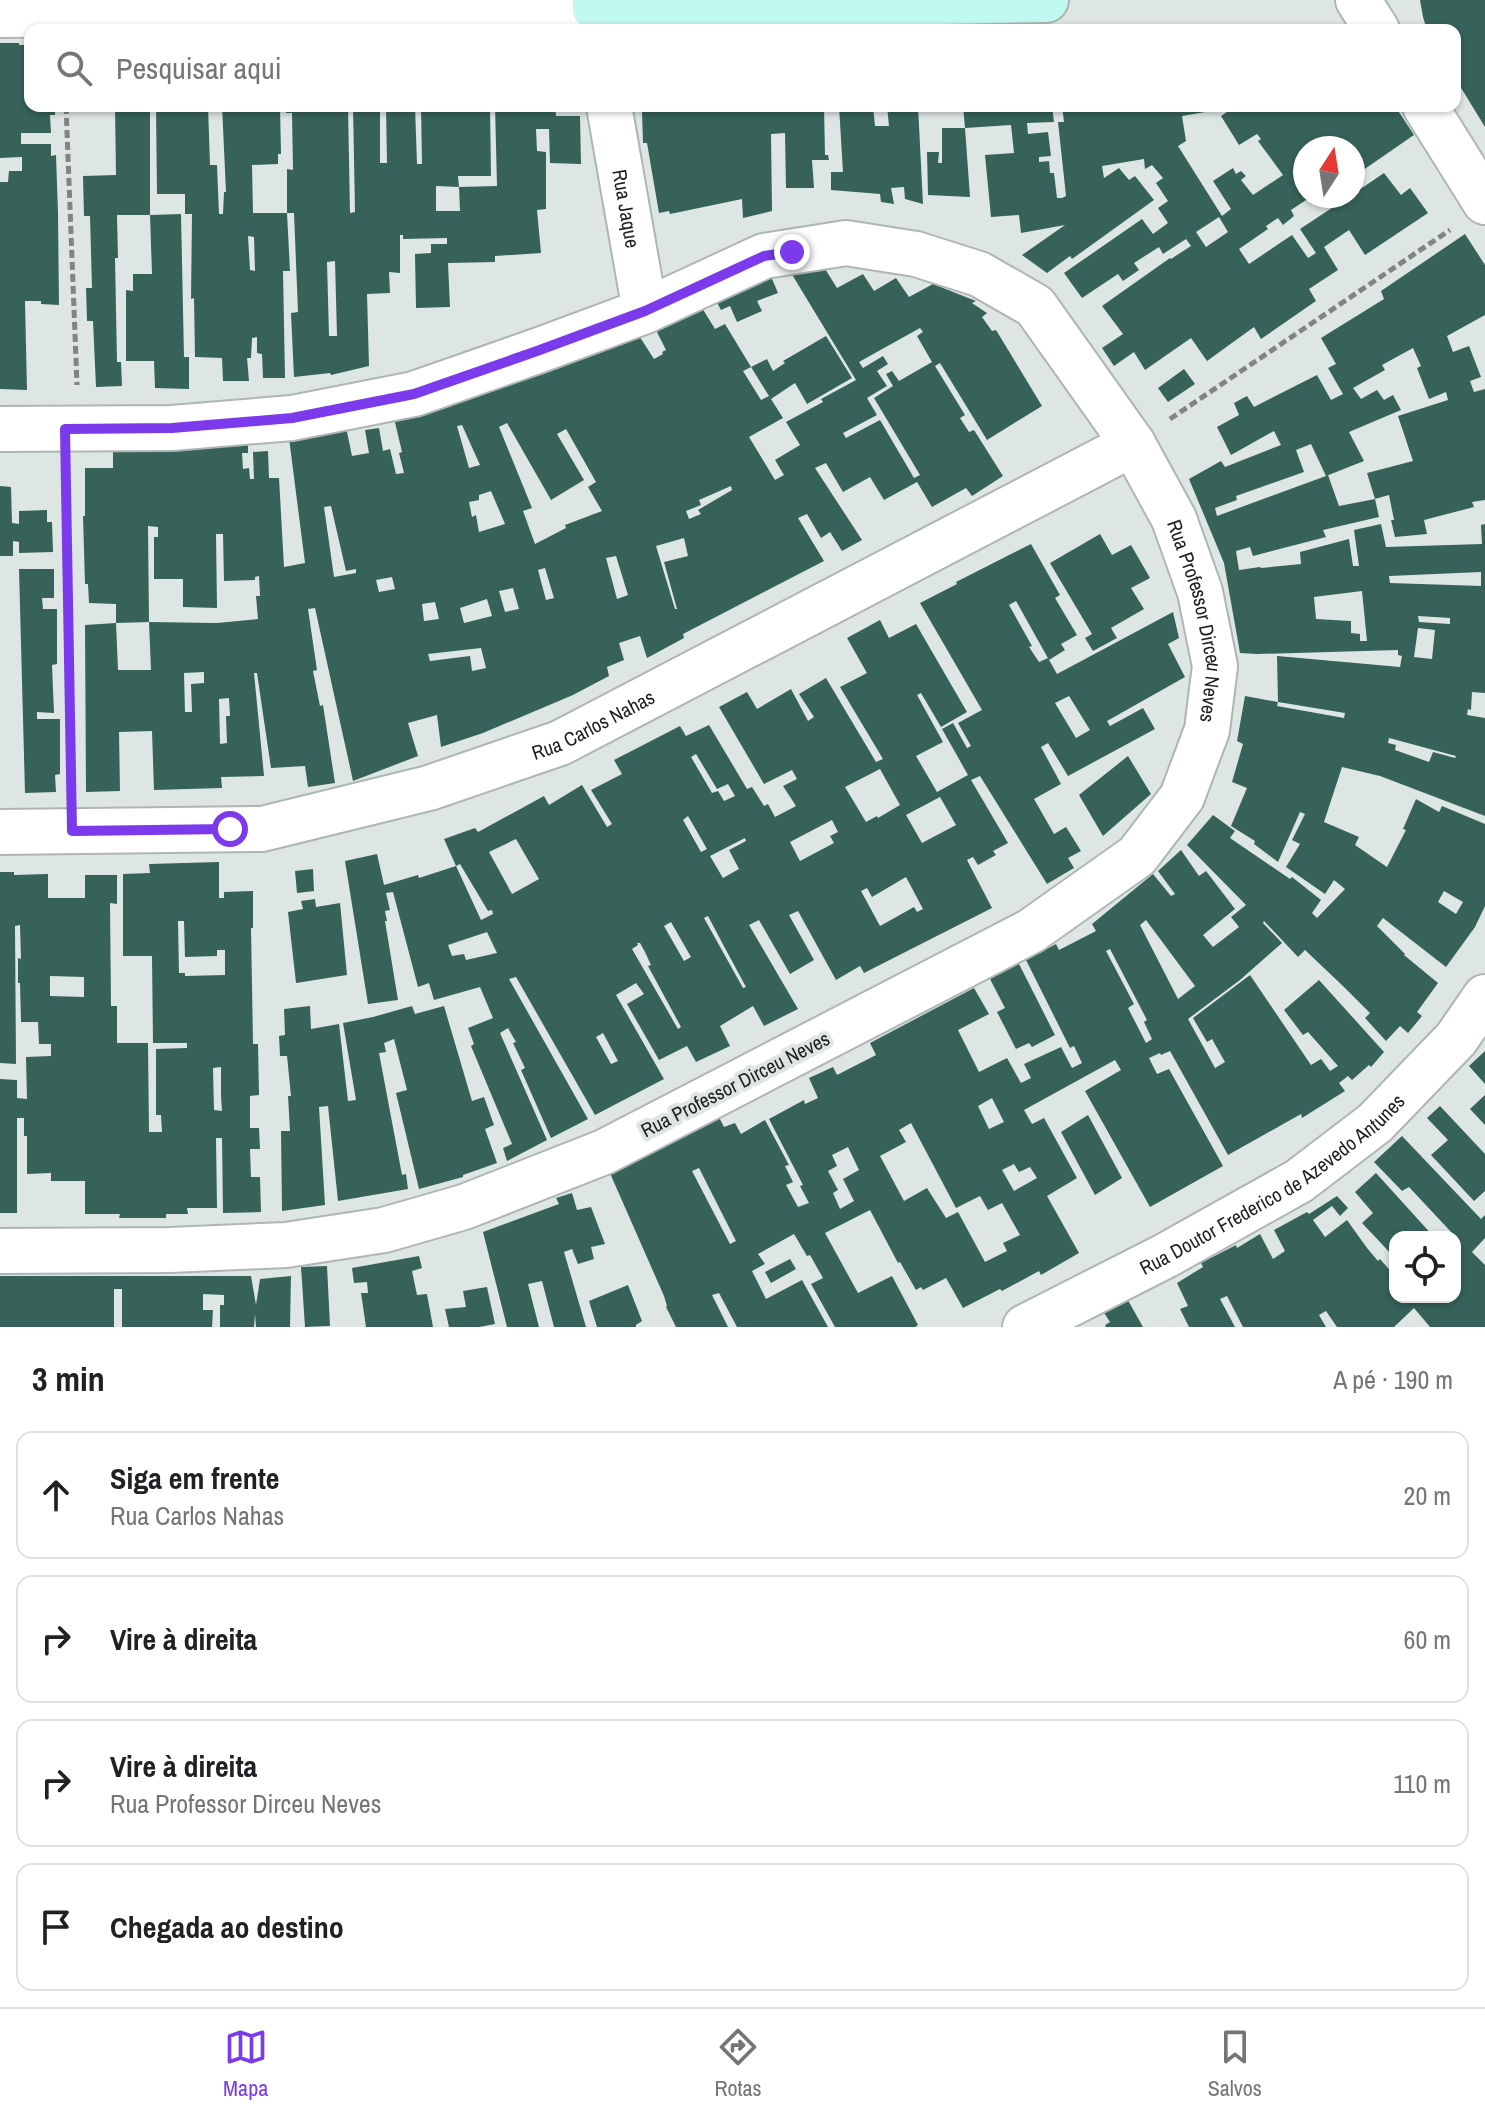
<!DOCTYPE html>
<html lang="pt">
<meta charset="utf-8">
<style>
body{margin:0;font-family:"Archivo Narrow",sans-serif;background:#f2f2f2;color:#202124}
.controls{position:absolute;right:24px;bottom:24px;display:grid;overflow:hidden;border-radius:16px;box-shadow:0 2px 6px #0004}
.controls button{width:72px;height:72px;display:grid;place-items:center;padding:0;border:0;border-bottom:2px solid #e0e0e0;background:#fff;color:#202124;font:40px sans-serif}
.compass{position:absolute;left:1293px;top:136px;width:72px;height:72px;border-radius:50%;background:#fff;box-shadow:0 2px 6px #0004;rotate:12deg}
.stop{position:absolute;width:24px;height:24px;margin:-18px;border:6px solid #7c3aed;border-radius:50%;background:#fff}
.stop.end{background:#7c3aed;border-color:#fff;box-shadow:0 2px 8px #0008}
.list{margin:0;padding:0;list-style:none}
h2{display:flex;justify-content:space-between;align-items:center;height:104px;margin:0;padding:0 32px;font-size:34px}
h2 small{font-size:26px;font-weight:400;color:#757577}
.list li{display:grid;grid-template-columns:52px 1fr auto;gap:24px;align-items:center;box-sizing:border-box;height:128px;margin:0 16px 16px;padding:0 16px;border:2px solid #e0e0e0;border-radius:16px}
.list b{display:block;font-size:30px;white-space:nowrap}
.list p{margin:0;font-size:26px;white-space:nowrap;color:#757577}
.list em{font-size:26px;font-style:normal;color:#757577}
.icon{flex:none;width:44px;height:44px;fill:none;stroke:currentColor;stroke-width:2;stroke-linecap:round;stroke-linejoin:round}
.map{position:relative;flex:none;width:1485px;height:1327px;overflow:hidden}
.search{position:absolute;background:#fff;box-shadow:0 2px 6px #0004;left:24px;right:24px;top:24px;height:88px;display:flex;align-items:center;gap:20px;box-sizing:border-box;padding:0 28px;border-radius:16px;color:#757577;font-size:30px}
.sheet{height:680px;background:#fff}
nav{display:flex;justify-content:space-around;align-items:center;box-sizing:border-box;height:112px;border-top:2px solid #e0e0e0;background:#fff;font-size:22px;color:#757577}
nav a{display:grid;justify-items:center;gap:4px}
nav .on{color:#7c3aed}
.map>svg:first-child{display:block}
</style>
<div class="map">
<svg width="1485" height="1327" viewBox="0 0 1485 1327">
<rect width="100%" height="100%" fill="#dee6e4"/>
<g fill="#36625a" fill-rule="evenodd">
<polygon points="1420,0 1485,0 1485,127 1455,78 1455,30 1427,30 1423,17"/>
<polygon points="0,43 19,43 19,45 30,45 30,106 55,106 55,115 50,115 51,133 21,133 21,144 51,144 51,156 56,155 58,213 59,305 41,304 41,301 25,301 27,390 0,389 0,182 8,182 9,171 22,171 22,157 0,158"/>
<polygon points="115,106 150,106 150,215 117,215 118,258 115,258 117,362 121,362 122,386 96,387 93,321 87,321 86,288 92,288 90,216 84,216 83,176 116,175"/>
<path d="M156,106H208L210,165H217L219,214H223L224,192H226L222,106H280L281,154H278V164L252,165L253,213H287V169L293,170L292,113H286V106H348L350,213L355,212L353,106H380V163H387L386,106H415L417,164H422L421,106H490L491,176H458L459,187L436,186V211H460L459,187L497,186L495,106H555L556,116H580L581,164L550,163L549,129H536L537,151L546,152V209L537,210L541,253L495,256V262L448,263L450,307L416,308L415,254L431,253V244H447V238L403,239V235H400V273L389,272L390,293L367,294L369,366L331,375L330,373L294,377L291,313L298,312L294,213H287L290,271H283L285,378H263L262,354L257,353V337L252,338L251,358H247L249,381H223L222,358L195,357L194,298L191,299L192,214H185V194H157ZM248,236L254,237L255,271L250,270ZM335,261L337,336H329L327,262Z"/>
<polygon points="678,106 824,106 825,155 828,155 829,160 812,160 814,188 786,188 785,133 771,134 772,211 743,218 742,199 670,214 669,211 659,213 647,143 643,143 642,111"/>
<polygon points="839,106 873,106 875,126 889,126 887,106 918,106 923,204 905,199 904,187 891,188 894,204 881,202 880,194 831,190 831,172 843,172"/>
<path d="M963,106H1052L1054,122L1027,123L1028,134L1048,132L1051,156L1039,157V162L1049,161L1050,173H1054L1057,198H1062L1066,196L1058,122H1064L1062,106H1094L1095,112L1113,109V106H1210L1211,111L1182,116L1186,141L1178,146L1222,216L1231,209L1213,181L1233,168L1236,174L1241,171L1246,176L1241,180L1253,195L1283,175L1258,141L1261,139L1257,134L1239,145L1221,116L1236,106H1379L1381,109L1385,106H1395L1414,135L1353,177V148H1305V196H1312L1291,210L1294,216L1283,225L1278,218L1266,226L1268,229L1239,249L1249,264L1292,235L1308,258L1316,253L1300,229L1350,196H1353V194L1384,173L1401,195L1410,188L1428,213L1365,255L1349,230L1324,247L1338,270L1309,289L1316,301L1261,339L1254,327L1207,361L1191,338L1145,370L1134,352L1114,366L1102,348L1123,334L1102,306L1170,258L1171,259L1191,246L1186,239L1163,254L1159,247L1134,263L1139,270L1123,281L1118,274L1082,298L1064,273L1142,219L1153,234L1168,223L1158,208L1168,201L1156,183L1163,178L1152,165L1145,169L1144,159L1102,166L1104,178L1119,168L1129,180L1135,176L1154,200L1072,259L1070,256L1047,273L1022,255L1065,225L1021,233L1019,215L991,217L985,155L1014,153L1011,125L965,128ZM1219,217L1228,232L1206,247L1196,232Z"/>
<polygon points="942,128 965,128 970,197 928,195 927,152 939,152 938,163 942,163"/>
<polygon points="181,214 184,357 189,357 189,389 155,388 154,361 126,361 126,290 133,291 133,274 152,274 150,215"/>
<path d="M1465,234L1485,265V315L1447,336L1453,352L1469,346L1481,377L1470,381L1474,392L1485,389V500L1472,502L1474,507L1424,520L1427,534L1395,537L1391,520H1394L1389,495L1375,499L1367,473L1413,461L1398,416L1448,400L1446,392L1429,399L1417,368L1421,366L1413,348L1382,365L1385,370L1353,388L1361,399L1377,390L1384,400L1393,395L1401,410L1349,432L1364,461L1326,476L1328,475L1339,506L1375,499L1379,517L1323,530L1326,537L1253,556L1250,547L1236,551L1239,570L1260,567L1261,568L1301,564L1300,552L1349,539L1353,566H1359L1354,530L1381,524L1386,547L1482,544L1481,525L1485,524V693L1472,692L1471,710L1468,709L1467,715L1485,718V816L1380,776L1342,767L1324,822L1359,837L1355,845L1387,867L1406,830L1403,829L1416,799L1439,812L1442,806L1485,824V906L1475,927L1446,967L1383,918L1377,926L1405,954L1404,955L1438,983L1417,1012L1422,1016L1408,1033L1400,1026L1386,1041L1365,1018L1370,1013L1344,987L1305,950L1298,957L1264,921L1263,923L1282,943L1240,980L1188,1019L1215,1068L1225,1062L1212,1039L1207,1042L1193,1018L1250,975L1311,1065L1321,1059L1330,1071L1338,1066L1308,1032L1303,1035L1284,1010L1319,980L1384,1052L1371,1067L1369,1065L1352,1080L1348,1076L1339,1083L1345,1091L1302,1118L1301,1114L1228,1155L1170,1051L1161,1055L1160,1053L1149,1058L1157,1074L1169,1069L1223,1166L1150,1207L1085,1091L1121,1070L1115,1060L1024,1110L1032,1124L1044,1118L1077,1178L1047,1196L1079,1253L1041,1275L1039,1271L1002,1291L1000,1289L963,1308L946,1278L923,1290L921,1287L916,1290L900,1262L898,1263L870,1210L825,1233L858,1293L892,1276L918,1325L915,1327H835L811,1284L823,1278L810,1255L807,1256L794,1234L758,1254L765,1264L752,1271L766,1299L802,1280L828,1327H737L719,1293L712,1295L728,1327H676L666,1307L667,1306L664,1296L609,1171L717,1113L724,1127L735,1123L741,1134L765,1120L789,1165L785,1166L793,1182L786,1185L798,1207L809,1203L800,1186L803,1185L769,1119L804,1100L805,1104L818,1098L809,1078L833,1067L837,1075L876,1055L870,1043L974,988L989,1014L958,1030L979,1072L1007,1058L1021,1083L1031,1078L1024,1064L1061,1047L1072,1068L1082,1063L1074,1046L1070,1048L1026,960L1056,944L1059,950L1096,931L1092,924L1153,874L1171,896L1175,894L1158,871L1181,850L1199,876L1206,871L1235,909L1203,935L1213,947L1239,927L1231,917L1246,905L1187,845L1213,815L1235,831L1230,838L1290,879L1292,877L1321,900L1312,913L1317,918L1345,889L1334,880L1325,894L1286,867L1300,844L1292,840L1305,814L1300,812L1278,862L1254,844L1255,841L1231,826L1247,788L1232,782L1243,744L1237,741L1245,696L1278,702L1277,706L1344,718L1345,713L1278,702L1277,656L1400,667L1402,656L1398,655V650L1257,654L1240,653L1224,563L1189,479L1221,461L1225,467L1281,445L1274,431L1231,455L1217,427L1239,415L1234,403L1247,396L1254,407L1317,375L1331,400L1343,394L1328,368L1336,364L1321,338L1384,299L1381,291ZM1311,444L1326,476L1217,516L1215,508L1237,500L1236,496L1304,472L1296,450ZM1481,572V586L1390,583L1389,576ZM1362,591L1367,641H1360V634L1351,633V621L1316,619L1314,597ZM1418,616L1450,618V624L1419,622ZM1418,628L1435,630L1432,659L1414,657ZM1389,738L1456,756L1455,758L1433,752L1429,762L1395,750L1396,745L1388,743ZM1444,891L1463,902L1456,914L1438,902ZM1146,920L1195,986L1178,999L1140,925ZM1110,949L1147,1020L1144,1022L1152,1039L1146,1043L1128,1008L1134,1004L1106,951ZM992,1098L1004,1122L989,1129L978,1106ZM911,1123L956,1208L980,1196L988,1210L1002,1203L1020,1235L1003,1243L1007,1251L985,1262L958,1212L946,1218L927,1188L904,1201L880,1156L906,1142L899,1130ZM848,1147L859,1170L843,1179L854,1201L840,1209L833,1193L838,1190L828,1171L837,1166L832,1155ZM1014,1164L1019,1172L1030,1167L1037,1178L1014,1191L1002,1170ZM699,1168L736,1241L730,1244L692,1171Z"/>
<path d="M817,256L837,288L863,274L874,291L896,278L909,297L933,284L976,301L972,303L987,313L982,317L992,331L996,330L1042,406L987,440L940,363L935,366L965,415L960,418L969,432L974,430L1003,476L972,496L966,488L932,507L917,482L884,500L870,477L843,492L826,463L815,468L862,540L842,551L830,532L821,538L807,514L798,518L824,561L683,634L684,638L647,658L640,636L619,643L624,660L607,667L609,676L573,695L483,733L441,747L437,715L408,723L418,756L353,781L315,608L308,609L317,670L313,671L320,706L323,705L335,783L308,787L305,766L271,768L257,673H254L264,776L221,777L222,788L154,790L152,731L119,732L120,791L86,792L85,625L116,623L118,670H151L149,622L217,623L258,619L256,596H260L259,576L255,577V580L224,581L223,534H216L217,608L183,607V579H154V537H158V527L148,526L149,622L116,623V604L89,603L88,584H85L83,516H85V468H113V446L248,444V453H242L243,469L249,468L250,479H254L253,452L268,451L269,478H279L284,567L305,563L289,438L346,427L352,456L369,453L365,430L379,428L383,451L390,449L396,474L404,473L399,453L402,452L394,418L636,331L654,359L663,354L662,352L666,350L653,324L699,303L715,329L725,324L751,367L743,371L761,400L769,396L751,367L767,359L773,371L785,363L783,361L826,336L852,378L807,404L795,383L771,399L783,418L749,437L775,480L784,475L775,460L800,445L786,422L823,402L821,399L856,380L785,263ZM920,328L923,332L917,336L932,362L899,381L892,371L886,374L893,386L874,398L920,475L914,478L880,420L846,438L843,433L877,415L867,398L887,386L877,371L888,364L883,356L863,368L859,362ZM507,423L551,500L584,480L557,434L566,429L596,482L588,487L602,511L565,525L566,528L535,544L523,511L532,508L499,427ZM462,425L480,465L469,468L457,426ZM731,486L732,490L698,510L701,514L689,519L686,511L701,505L699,500ZM491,491L505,524L479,532L476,515L472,517L469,502L479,500V495ZM331,506L346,571L356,569V573L334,577L324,507ZM684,538L688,556L664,562L677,609H675L656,546ZM616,556L628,595L617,599L606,558ZM545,568L554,598L546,600L538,570ZM392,577L395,589L379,592L376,580ZM513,588L519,609L505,612L499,591ZM487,599L492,616L464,623L460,608ZM435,602L439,619L424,621L422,604ZM481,648L486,668L472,671L470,656L430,661L428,654ZM204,672V683L191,684L192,712H185L184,673ZM229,698L230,716H226L227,743L220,744L219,699Z"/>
<polygon points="770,274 778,293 757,301 762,311 737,322 730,306 721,310 714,297"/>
<polygon points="1184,369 1195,384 1168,402 1158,388"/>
<polygon points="0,486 11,487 12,523 19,524 19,511 47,510 47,522 52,522 53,552 19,553 19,542 13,541 13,556 0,556"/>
<polygon points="1100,534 1112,555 1131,545 1150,578 1131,588 1144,609 1111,628 1117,638 1093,651 1085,638 1092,634 1050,563"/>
<path d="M1031,544L1060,595L1055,598L1077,635L1061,644L1065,650L1049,660L1016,601L1009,605L1032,646L1029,647L1039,662L1048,658L1057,674L1173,612L1179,638L1168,644L1185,677L1107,721L1110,726L1143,708L1155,729L1068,776L1048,743L1041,747L1061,784L1034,799L1054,834L1066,827L1081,851L1068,858L1074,868L1047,884L980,776L971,780L1008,843L993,851L996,855L978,865L973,857L967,860L992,908L864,973L860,966L836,980L798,911L789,915L814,960L790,974L759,920L749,925L798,1009L764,1026L753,1006L720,1026L730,1046L696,1062L687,1046L659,1060L627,1004L644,994L636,983L616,995L664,1079L595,1115L516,977L509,979L588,1119L551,1138L521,1070L525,1068L513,1043L516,1042L508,1028L500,1033L547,1140L507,1161L503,1148L512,1144L471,1046L474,1044L468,1028L493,1018L480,987L434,1000L429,983L418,987L393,892L386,893L390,910L385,911L387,921H385L398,1000L368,1004L345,861L377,854L384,885L418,875L419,878L456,866L444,839L475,828L478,832L544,796L549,805L582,785L607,827L612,824L591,790L622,774L614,760L680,726L686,736L709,725L747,789L752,787L764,806L768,804L775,817L796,806L783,786L797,779L792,770L764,784L719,707L747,692L757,709L791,689L808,721L814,717L799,694L826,678L876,762L883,759L840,687L867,673L847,638L880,620L889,638L916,624L967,712L941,727L921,693L917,695L943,742L916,756L937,792L968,775L942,729L953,723L967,748L971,746L958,723L982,710L920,603L957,584L956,582ZM1069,696L1090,730L1076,738L1055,703ZM696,754L717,789L728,784L735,796L724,801L718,791L712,793L691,757ZM880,769L900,805L878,818L877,816L866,822L845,787ZM940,797L956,825L922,843L906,815ZM688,816L699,835L707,849L701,852L683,820ZM832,820L838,832L830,836L834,843L800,861L790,842ZM745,838L746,841L729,850L739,869L723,878L710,856ZM516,839L539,879L512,894L489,852ZM460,864L488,911L492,910L493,914L481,920L456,866ZM906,877L923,909L917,912L914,907L880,926L861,891L867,888L872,897ZM708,916L726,950L746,987L743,988L704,918ZM671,922L691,957L684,961L664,926ZM487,932L497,953L466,960L464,954L452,956L448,945ZM637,943H640L645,952L651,965L648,966L681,1027L678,1029L632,949L638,945ZM603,1033L618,1061L611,1064L596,1037Z"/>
<polygon points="19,569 54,569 54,598 42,598 43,609 57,609 57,664 52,665 54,713 37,712 37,719 60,719 60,774 55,775 56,792 25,793"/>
<polygon points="1128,756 1151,794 1103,836 1079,795"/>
<path d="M219,862V898H224V892L253,891V928H251L253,1044H258L259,1095L250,1096V1128H259L260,1149H250L251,1177H260L261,1212L223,1213L222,1138H216L217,1208H187L188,1214H166V1218H119L120,1214H85V1181H51V1173L27,1174V1136H24V1118H17V1213H0V1079L17,1080V1098L27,1099L26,1057L51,1056V1044H39L38,1022H21L20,983H18V958L21,959L20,925L15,926L16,1064L0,1063V872H14V875L48,874V898H85V875H117V904L110,903L111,1006H117V1043H148L149,1132H162L161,1115H156V1049L187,1048V1043H153L152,956H123V874L150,873L149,864ZM178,921H184L185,957L217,956V950H225V975L185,976V973H179ZM50,976L84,977V997L50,996ZM221,1067V1096L222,1111L214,1110L213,1068Z"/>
<polygon points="313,869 314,891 297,893 295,871"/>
<polygon points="315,899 316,907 340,903 347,975 296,983 288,912 303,909 301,901"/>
<polygon points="1019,964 1055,1035 1032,1047 1029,1043 1016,1049 997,1012 1005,1008 990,979"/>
<polygon points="310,1006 311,1029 339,1024 348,1101 356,1100 343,1023 373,1017 412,1006 415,1014 444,1006 472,1101 484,1097 494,1125 485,1129 497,1163 463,1175 463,1177 419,1189 396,1093 407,1090 394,1039 384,1043 386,1052 379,1053 402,1175 406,1174 408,1189 338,1201 328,1106 319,1107 325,1205 282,1211 281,1131 290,1131 288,1096 291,1096 287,1056 280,1056 279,1036 285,1035 284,1009"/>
<polygon points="1485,1051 1485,1084 1469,1066"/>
<polygon points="1485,1095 1485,1125 1470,1109"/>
<polygon points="1440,1106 1485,1154 1485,1191 1474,1201 1431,1155 1448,1140 1427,1118"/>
<polygon points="1088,1115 1122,1178 1095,1195 1061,1132"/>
<polygon points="1402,1136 1481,1219 1485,1215 1485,1238 1472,1252 1485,1265 1485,1327 1430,1327 1414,1308 1394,1327 1337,1327 1326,1311 1319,1315 1326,1327 1243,1327 1227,1296 1220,1299 1235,1327 1189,1327 1180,1309 1188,1306 1177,1283 1203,1267 1201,1263 1236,1245 1237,1248 1260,1234 1273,1259 1285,1251 1274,1230 1307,1212 1309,1214 1337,1196 1348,1208 1340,1216 1332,1206 1313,1220 1325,1237 1347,1220 1367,1248 1378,1261 1380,1259 1395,1276 1395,1297 1455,1297 1455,1237 1448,1237 1452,1233 1409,1187 1402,1191 1374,1162"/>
<polygon points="1376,1173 1434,1237 1395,1237 1395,1258 1362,1223 1373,1213 1355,1192"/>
<polygon points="572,1193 577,1210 591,1207 605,1244 591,1247 594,1259 578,1264 572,1249 564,1252 586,1327 554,1327 542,1281 528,1284 539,1327 507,1327 483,1232 559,1204 556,1198"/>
<polygon points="419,1256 422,1268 412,1271 417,1295 427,1294 433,1327 366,1327 361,1293 368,1293 367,1282 354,1283 352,1268"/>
<polygon points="790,1259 796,1269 771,1283 765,1272"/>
<polygon points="327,1266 330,1326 305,1327 301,1267"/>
<polygon points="0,1276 251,1276 256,1305 260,1279 291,1276 290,1327 256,1327 255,1314 254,1327 220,1327 220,1305 224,1305 224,1295 203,1294 203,1310 213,1310 212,1327 122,1327 122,1289 114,1289 114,1327 0,1327"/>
<polygon points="628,1285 642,1321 636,1325 636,1327 597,1327 589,1301"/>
<polygon points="487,1287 495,1324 479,1327 449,1327 445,1309 466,1307 463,1291"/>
<polygon points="1125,1295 1143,1327 1106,1327 1105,1325 1110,1322 1101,1308"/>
</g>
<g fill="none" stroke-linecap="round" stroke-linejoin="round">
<defs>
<g id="street">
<polyline points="1358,0 1377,30"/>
<polyline points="0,15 595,9 598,30"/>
<path id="s1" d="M609,106L645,311"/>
<polyline points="1425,106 1485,202"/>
<path id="s2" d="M0,429L172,428L292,418L414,394L537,351L645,311L764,256L846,243L916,254L979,274L1035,306L1133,444L1174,519L1200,592L1215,666L1207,730L1182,797L1137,856L1031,931L604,1152L464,1207L384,1230L286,1245L170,1250L0,1251"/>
<path id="s3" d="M0,832L262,829L429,788L560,743L1133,444"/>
<path id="s4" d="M1025,1327L1165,1256L1299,1181L1375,1123L1456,1039L1485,997"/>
</g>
<polyline id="secondary" points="595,0 595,9 1046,0"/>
</defs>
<use href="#street" stroke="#aeb6b4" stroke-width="48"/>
<use href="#secondary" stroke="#aeb6b4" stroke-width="48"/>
<g stroke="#7f8583" stroke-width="5" stroke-dasharray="8 4" stroke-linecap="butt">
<polyline points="66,106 77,385"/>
<polyline points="1170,419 1450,230"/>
<polyline points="66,474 71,787"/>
</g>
<use href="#street" stroke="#fff" stroke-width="44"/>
<use href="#secondary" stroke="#c1f8f1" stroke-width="44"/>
</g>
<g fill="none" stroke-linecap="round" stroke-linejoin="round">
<polyline stroke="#7c3aed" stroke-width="10" points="230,829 72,831 65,429 172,428 292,418 414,394 537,351 645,311 764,256 792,252"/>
</g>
<g text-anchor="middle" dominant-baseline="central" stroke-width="8" stroke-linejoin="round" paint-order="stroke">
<g font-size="20" fill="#1d201f" stroke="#dee6e4">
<text stroke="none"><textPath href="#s1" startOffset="104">Rua Jaque</textPath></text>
<text stroke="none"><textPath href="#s2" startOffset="1438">Rua Professor Dirceu Neves</textPath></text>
<text stroke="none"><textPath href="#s3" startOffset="610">Rua Carlos Nahas</textPath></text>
<text transform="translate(735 1084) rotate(-27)">Rua Professor Dirceu Neves</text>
<text stroke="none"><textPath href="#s4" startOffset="286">Rua Doutor Frederico de Azevedo Antunes</textPath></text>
</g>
</g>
</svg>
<div class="controls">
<button><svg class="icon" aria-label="locate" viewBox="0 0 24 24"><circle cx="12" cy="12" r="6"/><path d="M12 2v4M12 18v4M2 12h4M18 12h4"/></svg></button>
</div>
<svg class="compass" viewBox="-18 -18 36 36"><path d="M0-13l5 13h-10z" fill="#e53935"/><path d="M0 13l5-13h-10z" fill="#757577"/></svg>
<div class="stop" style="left:230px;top:829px"></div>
<div class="stop end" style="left:792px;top:252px"></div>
<div class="search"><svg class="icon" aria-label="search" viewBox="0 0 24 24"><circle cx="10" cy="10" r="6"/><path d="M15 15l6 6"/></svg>Pesquisar aqui</div>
</div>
<section class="sheet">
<h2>3 min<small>A pé · 190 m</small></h2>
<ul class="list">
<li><svg class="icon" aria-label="ahead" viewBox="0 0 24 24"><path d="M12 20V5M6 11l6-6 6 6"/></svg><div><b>Siga em frente</b><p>Rua Carlos Nahas</p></div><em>20 m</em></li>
<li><svg class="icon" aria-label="right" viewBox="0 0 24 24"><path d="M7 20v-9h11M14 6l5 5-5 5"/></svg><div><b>Vire à direita</b></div><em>60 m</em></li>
<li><svg class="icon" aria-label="right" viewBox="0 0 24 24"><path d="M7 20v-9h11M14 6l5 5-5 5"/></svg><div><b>Vire à direita</b><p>Rua Professor Dirceu Neves</p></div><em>110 m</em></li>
<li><svg class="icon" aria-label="arrive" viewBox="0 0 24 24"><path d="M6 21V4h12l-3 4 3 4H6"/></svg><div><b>Chegada ao destino</b></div></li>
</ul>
</section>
<nav>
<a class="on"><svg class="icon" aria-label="map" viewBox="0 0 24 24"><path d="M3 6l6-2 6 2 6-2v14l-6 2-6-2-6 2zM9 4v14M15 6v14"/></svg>Mapa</a>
<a><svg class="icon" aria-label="directions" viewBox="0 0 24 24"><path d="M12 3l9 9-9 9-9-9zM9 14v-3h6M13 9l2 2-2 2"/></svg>Rotas</a>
<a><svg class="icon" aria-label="saved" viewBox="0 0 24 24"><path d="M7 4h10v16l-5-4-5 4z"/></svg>Salvos</a>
</nav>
